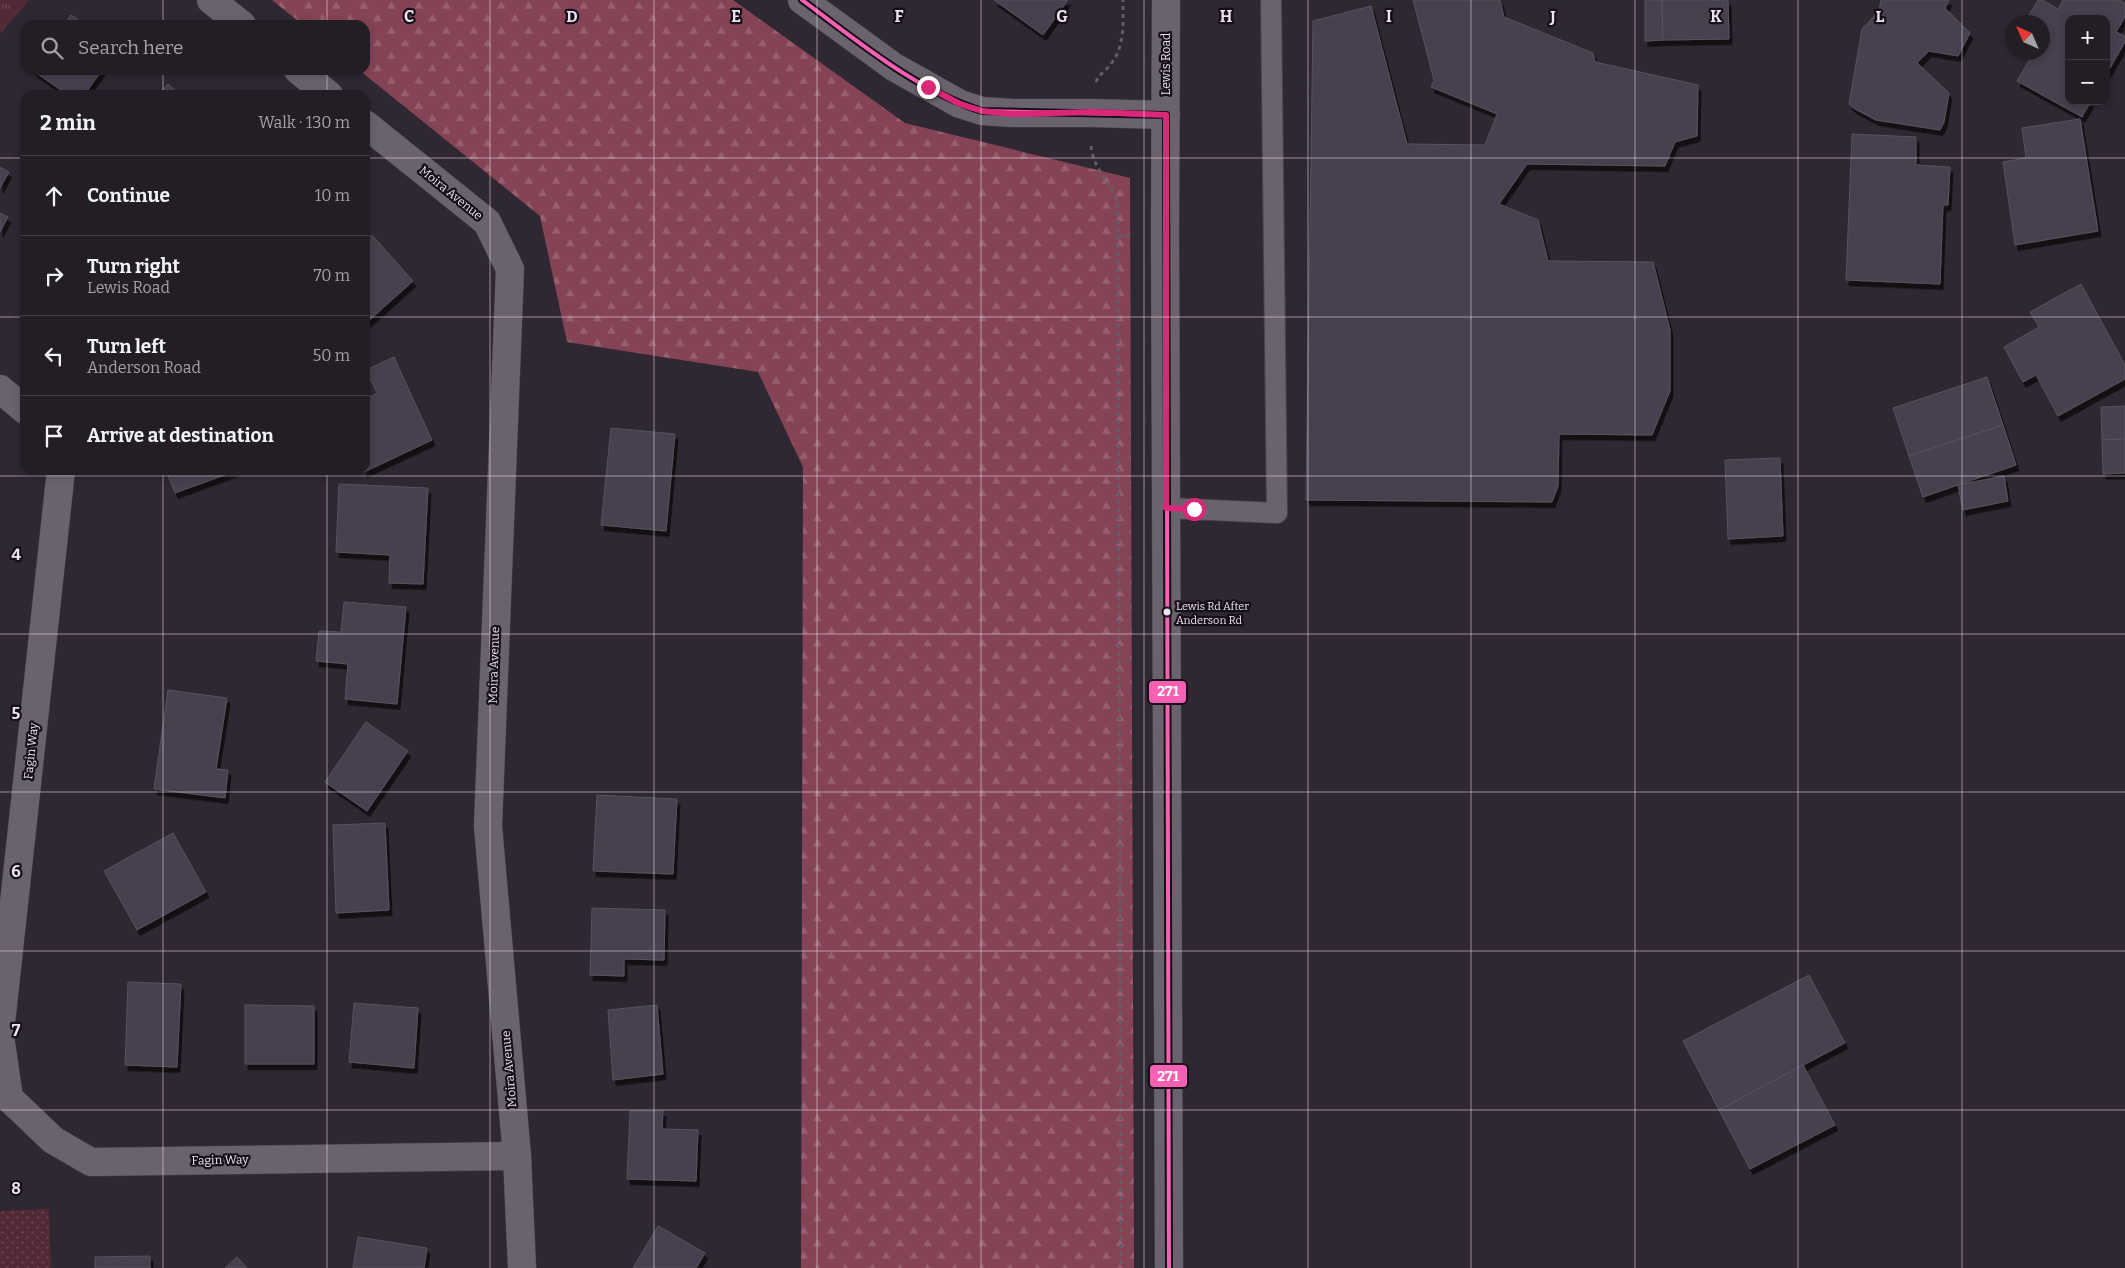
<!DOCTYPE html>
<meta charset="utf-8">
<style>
body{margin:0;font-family:Bitter,serif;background:#2f2a32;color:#f1f3f6}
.controls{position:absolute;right:15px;top:15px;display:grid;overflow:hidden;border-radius:10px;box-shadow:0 2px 8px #0003}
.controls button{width:45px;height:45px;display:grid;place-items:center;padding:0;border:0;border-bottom:1px solid #403b43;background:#231d26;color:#f1f3f6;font:25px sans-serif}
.compass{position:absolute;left:2005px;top:15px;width:45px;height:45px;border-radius:50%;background:#231d26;box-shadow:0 2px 8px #0003;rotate:315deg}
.stop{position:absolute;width:15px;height:15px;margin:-11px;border:4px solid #db2777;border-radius:50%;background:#fff}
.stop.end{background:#db2777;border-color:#fff;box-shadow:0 1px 5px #0008}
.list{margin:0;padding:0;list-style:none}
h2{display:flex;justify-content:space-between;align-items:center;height:65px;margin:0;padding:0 20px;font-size:21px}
h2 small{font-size:16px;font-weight:400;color:#a3a2a7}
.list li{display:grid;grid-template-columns:32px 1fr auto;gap:15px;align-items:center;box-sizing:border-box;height:80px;padding:0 20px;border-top:1px solid #403b43}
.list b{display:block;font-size:19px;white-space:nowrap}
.list p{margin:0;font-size:16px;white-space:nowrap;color:#a3a2a7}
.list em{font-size:16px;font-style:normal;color:#a3a2a7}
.icon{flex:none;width:28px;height:28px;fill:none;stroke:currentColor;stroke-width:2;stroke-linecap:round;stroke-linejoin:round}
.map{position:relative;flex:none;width:2125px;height:1268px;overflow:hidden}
.search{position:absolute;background:#231d26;box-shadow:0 2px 8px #0003;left:20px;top:20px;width:350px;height:55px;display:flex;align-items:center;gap:12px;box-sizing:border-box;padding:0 18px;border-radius:15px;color:#a3a2a7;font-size:19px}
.panel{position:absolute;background:#231d26;box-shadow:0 2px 8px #0003;left:20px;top:90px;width:350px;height:385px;border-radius:15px}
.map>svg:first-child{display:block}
</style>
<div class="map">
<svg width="2125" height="1268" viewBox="0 0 2125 1268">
<defs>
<pattern id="grass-tufts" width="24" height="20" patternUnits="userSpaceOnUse" patternTransform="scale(1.25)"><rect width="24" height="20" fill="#522a36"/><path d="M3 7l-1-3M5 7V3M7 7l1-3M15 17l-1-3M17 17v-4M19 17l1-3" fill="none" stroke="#6b4954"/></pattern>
<pattern id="forest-firs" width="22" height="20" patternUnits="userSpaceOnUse" patternTransform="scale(1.25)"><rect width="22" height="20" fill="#854456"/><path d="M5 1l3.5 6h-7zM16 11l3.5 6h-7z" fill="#975f6f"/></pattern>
<pattern id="park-dots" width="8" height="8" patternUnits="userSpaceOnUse" patternTransform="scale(1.25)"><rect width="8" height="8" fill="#522a36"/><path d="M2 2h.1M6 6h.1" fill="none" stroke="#6b4954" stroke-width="1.8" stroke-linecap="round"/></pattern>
<filter id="shadow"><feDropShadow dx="3" dy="5.5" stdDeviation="0" flood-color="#0009"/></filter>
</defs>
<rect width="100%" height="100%" fill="#2f2732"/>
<polygon fill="url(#grass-tufts)" points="0,0 29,0 0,34"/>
<polygon fill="url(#forest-firs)" points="272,0 733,0 905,123 1130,178 1134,1268 801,1268 803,467 758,372 567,342 540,216 359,70 365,70 365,25 303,25"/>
<polygon fill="url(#park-dots)" points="49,1209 51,1268 0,1268 0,1211"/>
<g fill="#463f50" stroke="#58535d" filter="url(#shadow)">
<polygon points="994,0 1068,0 1043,35"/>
<polygon points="1413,0 1500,0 1504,17 1593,53 1595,62 1698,85 1697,136 1675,142 1665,166 1527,164 1499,204 1538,220 1548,261 1653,262 1670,330 1670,391 1652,435 1559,434 1558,486 1552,502 1306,500 1313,21 1371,6 1407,144 1485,145 1497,114 1431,87 1434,80"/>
<polygon points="1645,0 1662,0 1663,40 1645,41"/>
<polygon points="1662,0 1728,0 1729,39 1663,40"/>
<polygon points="1881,0 1949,0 1945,8 1970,33 1958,56 1929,51 1917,63 1949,93 1944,122 1940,130 1876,120 1855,109 1849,104 1862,29 1879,11"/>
<polygon points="2038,0 2042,0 2058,9 2063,0 2119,0 2125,3 2125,17 2116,32 2125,36 2125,42 2106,75 2106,19 2069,19 2069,101 2091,101 2082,117 2017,81 2034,52 2042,52 2042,22 2025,22"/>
<polygon points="71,15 86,25 64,25"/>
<polygon points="32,70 102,70 84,95 68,95"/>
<polygon points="168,84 180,95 158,95"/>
<polygon points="2080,119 2098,231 2015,245 2003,162 2026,158 2022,128"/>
<polygon points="1852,134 1916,137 1916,165 1950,167 1948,205 1943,205 1940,284 1846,280"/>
<polygon points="0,167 9,172 0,188"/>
<polygon points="0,213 8,217 0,232"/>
<polygon points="372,235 413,281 365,324 365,241"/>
<polygon points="2081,284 2125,365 2125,379 2058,416 2036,375 2023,382 2004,347 2039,327 2030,312"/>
<polygon points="394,357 432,440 364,472 365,399 377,393 366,370"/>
<polygon points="1987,377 2003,425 1909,456 1893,408"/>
<polygon points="2125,406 2125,439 2102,440 2101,407"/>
<polygon points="2003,425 2016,465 1923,497 1909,456"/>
<polygon points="611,428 675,434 666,531 601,525"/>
<polygon points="2125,439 2125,473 2103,474 2102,440"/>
<polygon points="1780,458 1783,536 1728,539 1725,460"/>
<polygon points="166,470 238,470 175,493"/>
<polygon points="2004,476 2008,501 1963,510 1958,485"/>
<polygon points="339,484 428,488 423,584 389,583 390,555 336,552"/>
<polygon points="344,602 406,607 397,704 345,699 348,664 316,661 319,631 341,632"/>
<polygon points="168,690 227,698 216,769 228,770 225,798 154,789"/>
<polygon points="366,722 408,751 367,811 325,782"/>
<polygon points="597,795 677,799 673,874 593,871"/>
<polygon points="385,823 389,910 336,913 333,825"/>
<polygon points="173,833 206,892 137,930 104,871"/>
<polygon points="592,908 665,910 664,960 624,959 624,976 590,975"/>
<polygon points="1809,975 1845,1043 1719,1110 1683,1041"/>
<polygon points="128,982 181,984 177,1067 125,1065"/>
<polygon points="354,1003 418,1008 414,1068 349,1062"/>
<polygon points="245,1005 314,1006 314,1064 245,1064"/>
<polygon points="657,1005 663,1074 613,1080 608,1010"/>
<polygon points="1803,1065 1835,1125 1750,1169 1719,1110"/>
<polygon points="630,1111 663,1111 662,1129 698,1130 696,1181 627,1179"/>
<polygon points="658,1226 705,1253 696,1268 633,1268"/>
<polygon points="358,1237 427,1248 424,1268 353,1268"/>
<polygon points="150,1256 150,1268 95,1268 95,1257"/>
<polygon points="237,1257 247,1268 225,1268"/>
</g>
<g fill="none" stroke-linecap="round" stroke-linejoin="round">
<defs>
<polyline id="lane" points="1166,508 1277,513 1271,0"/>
<g id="street">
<polyline points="211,0 242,25"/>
<polyline points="298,70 329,95"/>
<polyline points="365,124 487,222 510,269 488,826 517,1156 522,1268"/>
<polyline points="0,389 25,410"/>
<polyline points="0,1032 61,470"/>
<polyline points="0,1036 9,1098 53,1140 91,1162 517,1156"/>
</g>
<g id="secondary">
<polyline points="802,0 894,67 960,104 982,111 1012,113 1093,113 1166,115"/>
<polyline points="1166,0 1165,233 1169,1268"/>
</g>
</defs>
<use href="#lane" stroke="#4a434d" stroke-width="22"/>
<use href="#street" stroke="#4a434d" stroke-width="29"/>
<use href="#secondary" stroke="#4a434d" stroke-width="29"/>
<g stroke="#645d67" stroke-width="3" stroke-dasharray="4 4" stroke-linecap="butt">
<path d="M1096,82C1099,73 1108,70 1113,61C1125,44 1123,20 1123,0"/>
<path d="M1091,146C1093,166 1104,175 1113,192C1120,205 1118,222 1118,236L1134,235"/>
<polyline points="1118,236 1121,1268"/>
</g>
<use href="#lane" stroke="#6a636e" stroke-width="20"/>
<use href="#street" stroke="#6a636e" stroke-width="28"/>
<use href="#secondary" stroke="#6a636e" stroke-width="28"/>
<defs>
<g id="bus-1">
<path d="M802,0C858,41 915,90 982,111L1166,115"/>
<polyline points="1166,115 1169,1268"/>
</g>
</defs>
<use href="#bus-1" stroke="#160f18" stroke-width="8"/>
<use href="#bus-1" stroke="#f860b3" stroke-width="4"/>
</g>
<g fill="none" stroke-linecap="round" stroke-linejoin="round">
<polyline stroke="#db2777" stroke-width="6" points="928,87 960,104 982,111 1012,114 1093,112 1166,115 1166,508 1194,509"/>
</g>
<path fill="none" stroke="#ede3f1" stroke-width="1" stroke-opacity="0.55" d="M163,0V25M327,0V25M490,0V1268M654,0V1268M817,0V1268M981,0V1268M1144,0V1268M1308,0V1268M1471,0V1268M1635,0V1268M1798,0V1268M1962,0V1268M163,70V95M327,70V95M0,158H25M365,158H2125M0,317H25M365,317H2125M163,470V1268M327,470V1268M0,476H2125M0,634H2125M0,792H2125M0,951H2125M0,1110H2125"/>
<circle fill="#ede3f1" stroke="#160f18" stroke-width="2" cx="1167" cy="612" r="4.5"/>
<g text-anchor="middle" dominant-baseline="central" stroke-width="4.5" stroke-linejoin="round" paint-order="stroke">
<g font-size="11" fill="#ede3f1" stroke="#160f18" text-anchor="start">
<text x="1176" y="606">Lewis Rd After<tspan x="1176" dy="14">Anderson Rd</tspan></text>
</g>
<g font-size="12" fill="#ede3f1" stroke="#160f18">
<text transform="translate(1166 64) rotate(-90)">Lewis Road</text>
<text transform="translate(451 193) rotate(39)">Moira Avenue</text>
<text transform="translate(494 665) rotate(-88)">Moira Avenue</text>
<text transform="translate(31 751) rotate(-84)">Fagin Way</text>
<text transform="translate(509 1069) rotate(-95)">Moira Avenue</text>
<text transform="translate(220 1160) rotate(-1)">Fagin Way</text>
</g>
</g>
<g font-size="16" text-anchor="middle" font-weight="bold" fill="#ede3f1" stroke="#160f18" stroke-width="4.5" stroke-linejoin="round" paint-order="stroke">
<text x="409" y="22">C</text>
<text x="572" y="22">D</text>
<text x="736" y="22">E</text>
<text x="899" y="22">F</text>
<text x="1062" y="22">G</text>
<text x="1226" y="22">H</text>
<text x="1389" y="22">I</text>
<text x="1553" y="22">J</text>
<text x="1716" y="22">K</text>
<text x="1880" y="22">L</text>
<text x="16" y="560">4</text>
<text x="16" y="719">5</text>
<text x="16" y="877">6</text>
<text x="16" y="1036">7</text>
<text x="16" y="1194">8</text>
</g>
<g stroke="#160f18" stroke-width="2">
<rect x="1148" y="680" width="39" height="24" rx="5" fill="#f860b3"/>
<rect x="1149" y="1064" width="39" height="24" rx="5" fill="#f860b3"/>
</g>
<g font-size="14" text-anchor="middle" font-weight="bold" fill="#fff">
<text x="1168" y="696">271</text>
<text x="1168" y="1081">271</text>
</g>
</svg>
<div class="controls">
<button>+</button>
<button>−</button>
</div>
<svg class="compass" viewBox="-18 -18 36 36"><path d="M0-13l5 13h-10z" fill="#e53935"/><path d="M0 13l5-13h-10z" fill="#a3a2a7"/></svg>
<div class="stop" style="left:1194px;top:509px"></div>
<div class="stop end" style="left:928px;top:87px"></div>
<div class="search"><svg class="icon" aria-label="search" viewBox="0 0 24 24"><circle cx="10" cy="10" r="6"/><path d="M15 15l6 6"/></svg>Search here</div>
<section class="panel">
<h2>2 min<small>Walk · 130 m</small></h2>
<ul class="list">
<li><svg class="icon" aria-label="ahead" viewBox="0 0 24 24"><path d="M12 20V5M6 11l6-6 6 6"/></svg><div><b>Continue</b></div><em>10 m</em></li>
<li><svg class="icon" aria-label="right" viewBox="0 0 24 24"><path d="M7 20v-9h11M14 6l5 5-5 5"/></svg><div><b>Turn right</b><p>Lewis Road</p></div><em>70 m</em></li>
<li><svg class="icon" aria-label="left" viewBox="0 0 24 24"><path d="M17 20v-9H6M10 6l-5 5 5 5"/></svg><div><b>Turn left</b><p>Anderson Road</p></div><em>50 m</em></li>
<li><svg class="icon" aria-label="arrive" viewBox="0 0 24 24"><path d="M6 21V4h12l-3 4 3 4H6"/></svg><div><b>Arrive at destination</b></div></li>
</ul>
</section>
</div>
